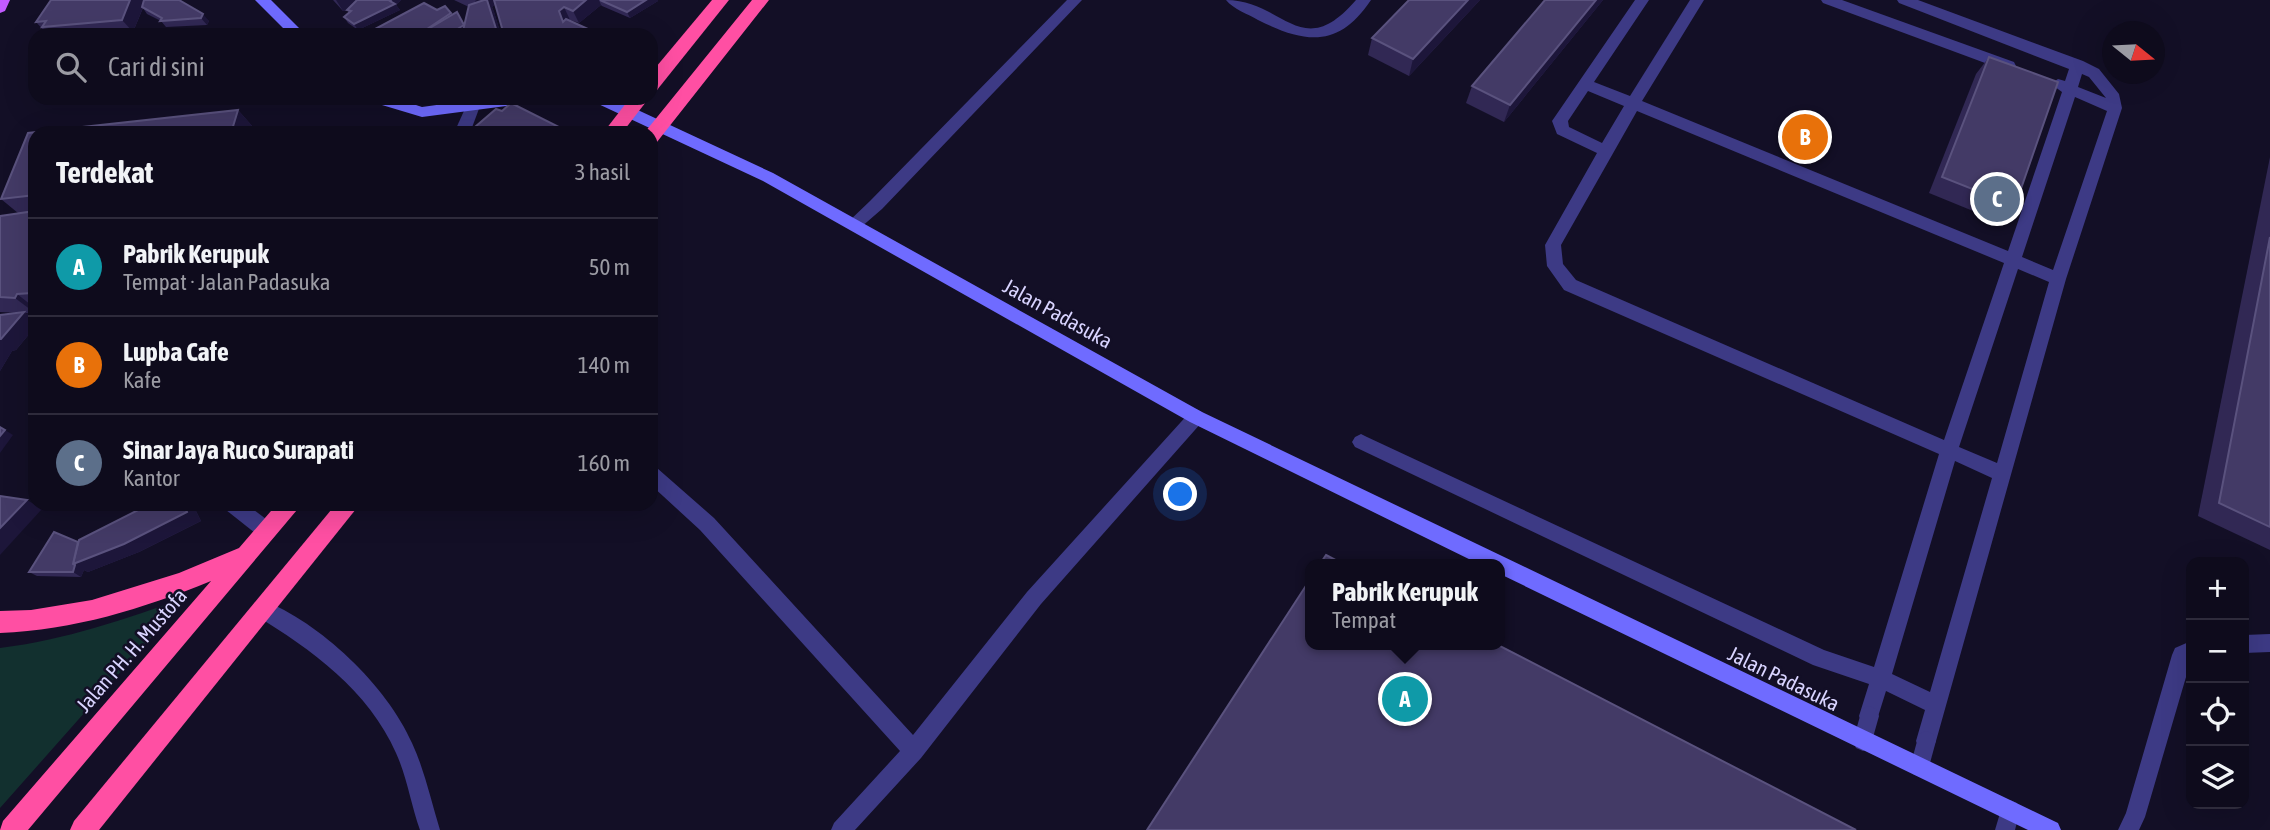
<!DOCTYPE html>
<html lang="id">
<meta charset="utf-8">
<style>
body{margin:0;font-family:"Asap Condensed",sans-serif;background:#171425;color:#f1f3f6}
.controls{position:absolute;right:21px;bottom:21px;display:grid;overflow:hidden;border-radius:14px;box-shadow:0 7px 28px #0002}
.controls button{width:63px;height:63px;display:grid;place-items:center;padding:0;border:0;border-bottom:2px solid #2e2b3b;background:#0e0b1c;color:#f1f3f6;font:35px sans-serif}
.compass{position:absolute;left:2102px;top:21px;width:63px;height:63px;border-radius:50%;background:#0e0b1c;box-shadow:0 7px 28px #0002;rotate:108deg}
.you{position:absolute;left:1181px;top:495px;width:24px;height:24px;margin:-18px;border:5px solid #fff;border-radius:50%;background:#1a73e8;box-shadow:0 0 0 10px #1a73e833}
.badge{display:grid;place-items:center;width:46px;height:46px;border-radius:50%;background:#00e5ff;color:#fff;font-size:23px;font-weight:700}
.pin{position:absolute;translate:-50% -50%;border:4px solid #fff;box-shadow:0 2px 7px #0006}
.popup{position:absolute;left:1305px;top:559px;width:200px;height:91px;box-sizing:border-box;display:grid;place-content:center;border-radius:14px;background:#0e0b1c;filter:drop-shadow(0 2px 5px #0005);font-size:23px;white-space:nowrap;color:#9b9ba3}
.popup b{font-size:26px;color:#f1f3f6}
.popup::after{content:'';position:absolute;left:50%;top:100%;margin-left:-14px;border:14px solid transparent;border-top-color:#0e0b1c}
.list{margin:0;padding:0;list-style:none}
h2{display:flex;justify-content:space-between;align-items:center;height:91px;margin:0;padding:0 28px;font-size:30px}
h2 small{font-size:23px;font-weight:400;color:#9b9ba3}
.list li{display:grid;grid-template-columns:46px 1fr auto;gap:21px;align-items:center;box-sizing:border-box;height:98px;padding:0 28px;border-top:2px solid #2e2b3b}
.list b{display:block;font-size:26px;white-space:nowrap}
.list p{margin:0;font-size:23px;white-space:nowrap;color:#9b9ba3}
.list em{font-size:23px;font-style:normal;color:#9b9ba3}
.icon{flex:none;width:38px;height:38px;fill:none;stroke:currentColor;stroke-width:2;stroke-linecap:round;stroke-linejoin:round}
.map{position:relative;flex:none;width:2270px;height:830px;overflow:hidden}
.search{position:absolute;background:#0e0b1c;box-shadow:0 7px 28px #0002;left:28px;top:28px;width:630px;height:77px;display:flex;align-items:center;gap:18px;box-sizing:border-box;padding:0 24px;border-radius:21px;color:#9b9ba3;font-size:26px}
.panel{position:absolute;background:#0e0b1c;box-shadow:0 7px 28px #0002;left:28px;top:126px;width:630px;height:385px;border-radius:21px}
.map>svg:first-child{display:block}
</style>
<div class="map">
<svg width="2270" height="830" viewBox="0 0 2270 830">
<rect width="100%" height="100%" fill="#130f26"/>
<path fill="#12302f" d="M187,597L0,808V648C65,640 126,619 187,597Z"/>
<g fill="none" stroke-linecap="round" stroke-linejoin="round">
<g fill="#3d3a85" fill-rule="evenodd">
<polygon points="1067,0 1082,0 882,209 860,228 848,228 846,224 870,201"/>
<path d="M1226,0C1284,0 1301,64 1356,0H1371C1339,48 1306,44 1258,20C1248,14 1233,9 1226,0Z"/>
<path d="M1635,0H1649L1594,82L1630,96L1690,0H1704L1642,101L2008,251L2062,92L2051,84L2058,79L2065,81L2069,69L1899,3L1897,0H1918L2083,61L2099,69L2119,94L2122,108L2066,279L1936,741L1933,748L1926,751L1919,748L1916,741L1925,710L1886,691L1876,723L1869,726L1862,723L1859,716L1869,684L1813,665L1355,447L1352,442L1355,437L1361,434L1367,437L1824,650L1874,667L1939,454L1564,290L1547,266L1545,245L1597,153L1557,134L1552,121ZM2082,74L2089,77L2106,98L2078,87ZM1588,91L1624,106L1602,143L1569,127L1568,121ZM2075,97L2107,111L2053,270L2022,257ZM1637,111L2004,263L1944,440L1576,280L1563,264L1561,245ZM2018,269L2049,282L1997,463L1959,447ZM1955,461L1992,478L1930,692L1892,674Z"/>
<polygon points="1821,0 1842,0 2014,62 2016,66 2014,70 2004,70 1823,3"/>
<polygon points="473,101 480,106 470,133 454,133 468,102"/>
<polygon points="223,504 246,504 274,525 276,531 274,537 267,539 260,537 226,510"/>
<path d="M262,600C320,622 387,686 412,743C425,771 431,801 440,830H420C411,805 407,777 396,753C369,691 311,649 255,615L252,609L255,603Z"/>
<polygon points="2270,634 2270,652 2244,653 2244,635"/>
<polygon points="2191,641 2191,660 2145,817 2139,830 2118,830 2126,813 2172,655 2175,648"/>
<polygon points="2010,800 2017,803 2020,810 2015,830 1995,830 2003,803"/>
</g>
<g fill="#3d3a85" fill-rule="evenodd">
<polygon points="1196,409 1202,412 1205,417 1202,422 1041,604 921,758 855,830 831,830 834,823 900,751 700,530 651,485 651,466 657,468 714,518 913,735 1027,592 1190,412"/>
<polygon points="1869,706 1876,709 1879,716 1870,748 1863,751 1856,748 1853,741 1862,709"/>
<polygon points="1926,731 1933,734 1936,741 1927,774 1920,777 1913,774 1910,767 1919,734"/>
</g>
<g fill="#6f6bff" fill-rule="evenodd">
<polygon points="255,0 271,0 306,35 290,35"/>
<polygon points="370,98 395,98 422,107 487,98 535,98 528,103 422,117 372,102"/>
<polygon points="592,98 612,98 773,173 1202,412 2058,823 2061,830 2028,830 1500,574 1500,564 1479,564 1190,422 763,181 594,102"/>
</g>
<polygon fill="#c25bff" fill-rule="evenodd" points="0,0 10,0 5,11 0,13"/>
<g fill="#ff4fa3" fill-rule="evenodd">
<polygon points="712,0 729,0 657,90 651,91 651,73"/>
<polygon points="752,0 769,0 657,142 651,144 651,133 645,132"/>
<polygon points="630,98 649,98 622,133 603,133"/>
<path d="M277,504H302L28,830H0L3,821L211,581C142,609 74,630 0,633V611L31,610L92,600L179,573L239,548Z"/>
<polygon points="336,504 360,504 99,830 70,830 74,821"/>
</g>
</g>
<g fill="#312854">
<polygon points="179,0 209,21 207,25 166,27 161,21 147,14 143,8 133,32 105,35 48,35 36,22"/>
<polygon points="333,0 401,0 396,5 400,10 358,30 348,23 344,17 349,13 347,10 343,11"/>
<polygon points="454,0 658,0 658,1 630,18 602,6 601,5 579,23 570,20 496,4 492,7 494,12 501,35 371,35 437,10 453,15 464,25 469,7"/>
<polygon points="1409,0 1480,0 1409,76 1368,55 1372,38"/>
<polygon points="1545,0 1603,0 1504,122 1466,103 1472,86"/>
<polygon points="1989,57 2015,206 2000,222 1929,193 1976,74"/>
<polygon points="238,110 253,127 251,133 35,133 35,314 25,313 35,320 35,327 16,350 12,351 0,371 0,315 18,313 0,312 0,216 18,213 1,199 28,133"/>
<polygon points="2270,157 2270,550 2198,516"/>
<polygon points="194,507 201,521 139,552 88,572 84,570 81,577 37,576 29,572 78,542"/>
</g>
<g fill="#1d163a">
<polygon points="130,0 146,0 133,32 122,20"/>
<polygon points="336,0 369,0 366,2 343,11"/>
<polygon points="391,0 401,0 396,5 400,10 358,30 354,24"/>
<polygon points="477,0 502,0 492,7 494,12 501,35 498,35 482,14 475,1"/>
<polygon points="586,0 599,0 601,5 579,23 573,11"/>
<polygon points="646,0 658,0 658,1 630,18 627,12"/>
<polygon points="1468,0 1480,0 1409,76 1413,59"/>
<polygon points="1596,0 1603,0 1504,122 1510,105"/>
<polygon points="564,7 570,20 565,24 563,22 559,11"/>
<polygon points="457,12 465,25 470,35 451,35 451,33"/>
<polygon points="451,13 459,25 418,35"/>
<polygon points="203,14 209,21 207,25 201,18"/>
<polygon points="238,110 253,127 251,133 231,133"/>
<polygon points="17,294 35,308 35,313 15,298"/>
<polygon points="24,312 35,320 35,327 16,350 12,351 0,371 0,339"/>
<polygon points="5,430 13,435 0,453 0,436"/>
<polygon points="27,500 42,509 0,555 0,528"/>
<polygon points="184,504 190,504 194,507 201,521 139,552 88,572 84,570 81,577 73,572 73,564"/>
</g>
<g fill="#433a66" stroke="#5a527e" stroke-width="2">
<polygon points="51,0 130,0 122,20 42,27 46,21 36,22"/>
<polygon points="144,0 179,0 203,14 201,18 160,21 162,18 142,7"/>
<polygon points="357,0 391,0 390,1 395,4 354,24 344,17 351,11 347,10"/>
<polygon points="484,0 487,0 498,35 462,35 469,5"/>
<polygon points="494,0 586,0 573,11 564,7 559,11 563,22 566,19 601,35 504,35"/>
<polygon points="600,0 646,0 627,12"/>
<polygon points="1409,0 1468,0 1413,59 1372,38"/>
<polygon points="1545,0 1596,0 1510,105 1472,86"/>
<polygon points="424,3 437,10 445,6 451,13 418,35 371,35 375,29"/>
<polygon points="457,12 464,25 451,33 451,35 418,35"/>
<polygon points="1989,57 2058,82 2015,206 1942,177"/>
<polygon points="511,103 561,128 557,133 468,133 496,109 502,111"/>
<polygon points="238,110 231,133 35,133 35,195 1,199 28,133"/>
<polygon points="35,211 35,289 32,293 17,294 15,298 0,297 0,216"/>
<polygon points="2270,237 2270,527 2219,503"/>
<polygon points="24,312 1,339 0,339 0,315"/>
<polygon points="0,427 5,430 0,436"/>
<polygon points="0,496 27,500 0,528"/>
<polygon points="150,504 184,504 187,512 124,544 73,564 79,540"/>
<polygon points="54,532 78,542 73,564 75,565 73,572 29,572"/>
<polygon points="1326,555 1343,564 1320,564"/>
<polygon points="1311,578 1311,645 1498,645 1856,830 1147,830"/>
</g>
<g text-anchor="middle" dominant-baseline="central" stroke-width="5" stroke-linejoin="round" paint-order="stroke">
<g font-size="21" fill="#d9d4ff" stroke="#130f26">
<text transform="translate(1058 313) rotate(29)">Jalan Padasuka</text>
<text transform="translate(131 650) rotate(-49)">Jalan PH. H. Mustofa</text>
<text transform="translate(1784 678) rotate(26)">Jalan Padasuka</text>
</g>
</g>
</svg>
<div class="controls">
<button>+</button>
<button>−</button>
<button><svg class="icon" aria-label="locate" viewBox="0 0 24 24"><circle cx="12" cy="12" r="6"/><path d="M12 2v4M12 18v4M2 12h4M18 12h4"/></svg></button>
<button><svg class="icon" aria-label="layers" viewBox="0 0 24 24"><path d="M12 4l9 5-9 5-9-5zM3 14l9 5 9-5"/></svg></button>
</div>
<svg class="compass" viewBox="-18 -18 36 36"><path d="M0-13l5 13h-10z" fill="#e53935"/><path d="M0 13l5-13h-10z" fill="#9b9ba3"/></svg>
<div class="you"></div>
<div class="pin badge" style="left:1405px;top:699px;background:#0f9aa8">A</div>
<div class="popup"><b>Pabrik Kerupuk</b>Tempat</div>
<div class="pin badge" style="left:1805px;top:137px;background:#e8710a">B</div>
<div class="pin badge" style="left:1997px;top:199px;background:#5c6f8a">C</div>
<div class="search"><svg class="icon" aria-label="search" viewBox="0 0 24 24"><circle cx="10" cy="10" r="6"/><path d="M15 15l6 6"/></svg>Cari di sini</div>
<section class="panel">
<h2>Terdekat<small>3 hasil</small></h2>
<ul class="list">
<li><span class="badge" style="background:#0f9aa8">A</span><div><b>Pabrik Kerupuk</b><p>Tempat · Jalan Padasuka</p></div><em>50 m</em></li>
<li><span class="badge" style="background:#e8710a">B</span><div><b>Lupba Cafe</b><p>Kafe</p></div><em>140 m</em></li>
<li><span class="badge" style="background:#5c6f8a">C</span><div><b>Sinar Jaya Ruco Surapati</b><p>Kantor</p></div><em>160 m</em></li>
</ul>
</section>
</div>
